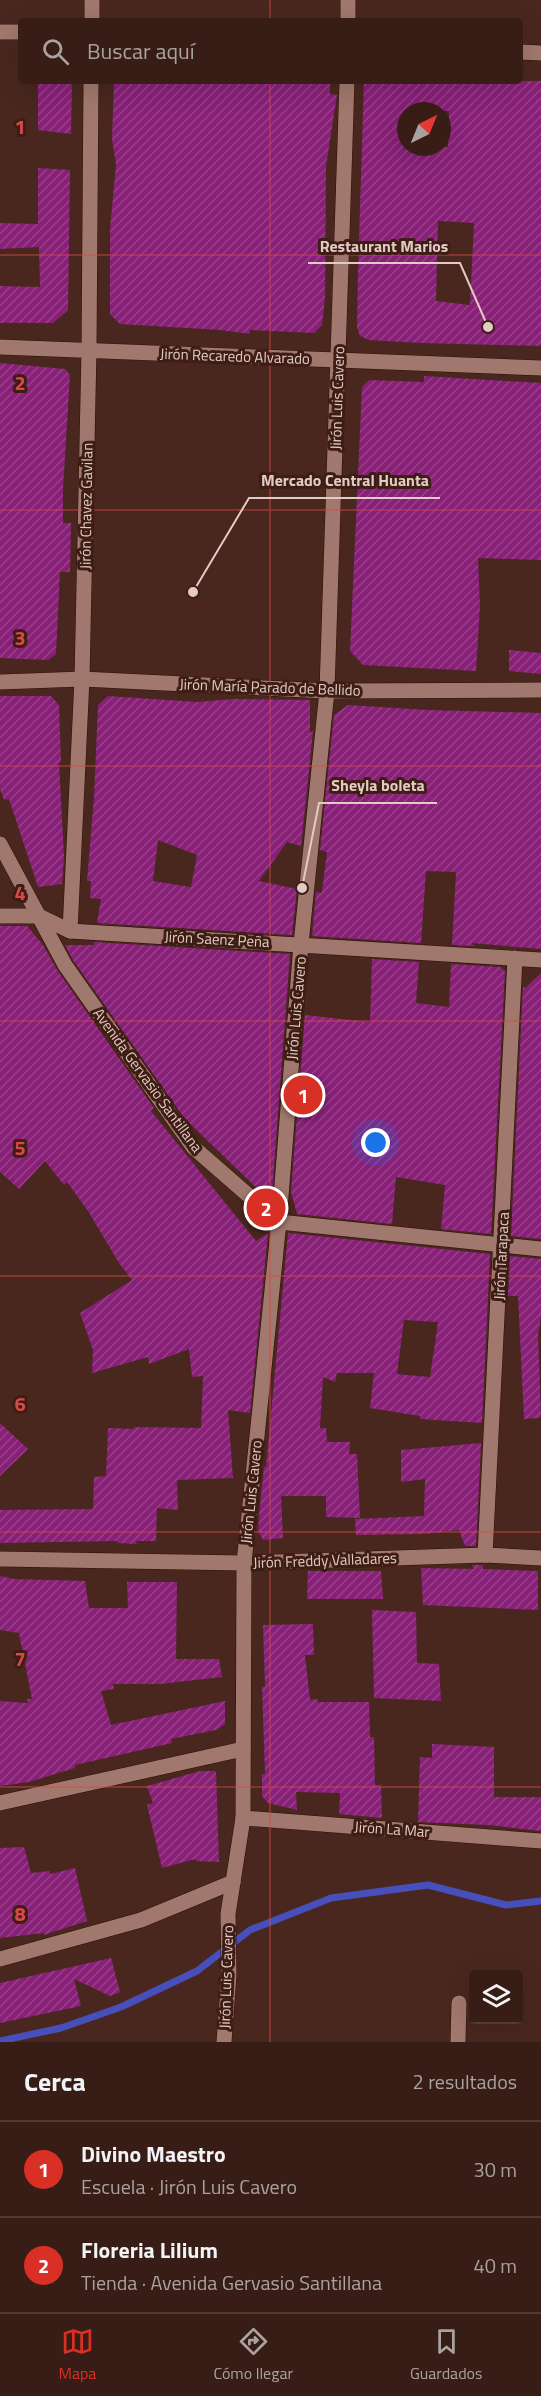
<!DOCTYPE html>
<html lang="es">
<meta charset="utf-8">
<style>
body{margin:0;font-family:"Titillium Web",sans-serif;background:#3e261f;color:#f1f3f6}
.controls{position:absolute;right:18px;bottom:18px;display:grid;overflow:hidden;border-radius:6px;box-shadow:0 6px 24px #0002}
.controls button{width:54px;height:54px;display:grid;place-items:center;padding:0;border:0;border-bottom:2px solid #513b35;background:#371d16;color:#f1f3f6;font:30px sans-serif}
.compass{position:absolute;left:397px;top:102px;width:54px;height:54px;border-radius:50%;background:#371d16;box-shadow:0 6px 24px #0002;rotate:43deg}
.you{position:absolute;left:376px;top:1143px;width:21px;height:21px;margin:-15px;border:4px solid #fff;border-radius:50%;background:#1a73e8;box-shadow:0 0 0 9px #1a73e833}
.badge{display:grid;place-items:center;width:39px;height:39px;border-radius:50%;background:#d93025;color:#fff;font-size:20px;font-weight:700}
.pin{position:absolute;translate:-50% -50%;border:3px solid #fff;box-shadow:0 2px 6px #0006}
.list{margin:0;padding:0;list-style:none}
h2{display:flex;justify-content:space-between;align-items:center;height:78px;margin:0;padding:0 24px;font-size:26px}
h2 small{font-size:20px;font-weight:400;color:#aaa2a1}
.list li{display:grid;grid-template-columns:39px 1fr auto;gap:18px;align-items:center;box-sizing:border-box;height:96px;padding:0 24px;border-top:2px solid #513b35}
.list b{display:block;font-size:22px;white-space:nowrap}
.list p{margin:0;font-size:20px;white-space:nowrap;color:#aaa2a1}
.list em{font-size:20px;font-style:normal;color:#aaa2a1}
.icon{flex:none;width:33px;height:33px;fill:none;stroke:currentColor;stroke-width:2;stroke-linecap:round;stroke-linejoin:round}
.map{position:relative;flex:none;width:541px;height:2042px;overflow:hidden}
.search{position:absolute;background:#371d16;box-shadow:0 6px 24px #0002;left:18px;right:18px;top:18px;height:66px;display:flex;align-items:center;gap:15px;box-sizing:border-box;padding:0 21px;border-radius:6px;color:#aaa2a1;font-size:22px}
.sheet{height:270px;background:#371d16}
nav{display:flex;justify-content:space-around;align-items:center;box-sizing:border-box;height:84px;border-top:2px solid #513b35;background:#371d16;font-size:16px;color:#aaa2a1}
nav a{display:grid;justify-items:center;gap:3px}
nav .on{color:#d93025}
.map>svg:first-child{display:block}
</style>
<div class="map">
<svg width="541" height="2042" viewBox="0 0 541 2042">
<defs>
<pattern id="building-hatch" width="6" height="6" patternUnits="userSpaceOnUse" patternTransform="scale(1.5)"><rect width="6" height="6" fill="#882078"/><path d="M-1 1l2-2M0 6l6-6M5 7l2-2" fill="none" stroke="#983f8a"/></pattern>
</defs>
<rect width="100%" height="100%" fill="#49271e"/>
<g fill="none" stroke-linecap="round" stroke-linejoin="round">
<polyline stroke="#474fbb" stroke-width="7" points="0,2041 61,2028 121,2007 197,1971 250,1930 331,1898 428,1885 506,1905 541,1901"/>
</g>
<g fill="url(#building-hatch)" fill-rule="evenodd">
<polygon points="38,81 72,81 71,134 38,130"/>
<polygon points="114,81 330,81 330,94 337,95 326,166 325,298 322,325 314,333 250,330 250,334 220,330 120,324 110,314 110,229 116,165 112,139"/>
<path d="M364,81H541V346L420,343L369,340L360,336L357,327L358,272ZM406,111H449L448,147H406ZM438,221L474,223L470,305L436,301Z"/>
<polygon points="38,168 70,170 68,310 53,323 0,323 0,286 40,287 39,247 0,249 0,223 38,224"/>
<polygon points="0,363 65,369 70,375 63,489 63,523 71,523 70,572 60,572 56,654 48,660 0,658"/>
<polygon points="424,376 541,383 541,560 478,558 480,606 476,671 363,665 350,651 362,387 369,380 424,382"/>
<polygon points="509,650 541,653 541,674 509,671"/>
<polygon points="0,696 51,696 59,705 61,762 59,763 64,856 62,884 38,887 9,799 4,800 0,789"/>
<path d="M108,696L197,702L234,699L310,700V733L313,731L301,846L287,842L259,881L297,889L292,935L97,923L101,899L90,898L91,881H87L94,798L98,705ZM158,840L197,855L191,887L153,881Z"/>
<polygon points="348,705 428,710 541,713 541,949 471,943 475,946 452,945 456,872 426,871 421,943 312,936 316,892 321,893 322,891 327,852 320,850 334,715"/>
<polygon points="0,926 27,926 43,945 57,970 154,1108 151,1111 256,1241 268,1233 250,1413 228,1410 233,1478 177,1480 178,1510 157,1508 156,1541 136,1541 137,1544 117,1543 117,1541 0,1543 0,1510 93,1509 94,1477 106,1476 108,1428 134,1429 134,1427 201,1428 203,1376 192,1377 189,1349 149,1364 148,1357 92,1373 93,1350 80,1313 132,1280 119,1263 88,1211 67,1182 64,1185 45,1161 19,1189 0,1172"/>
<polygon points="94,942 290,954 272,1193 262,1193 185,1119 73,960 65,945 94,945"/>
<polygon points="372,959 419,962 416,1003 449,1007 451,964 500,967 505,971 491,1234 441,1229 445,1185 396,1177 392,1224 297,1214 291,1192 305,1015 370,1022"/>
<polygon points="541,973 541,1239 511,1236 523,987 525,988"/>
<path d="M288,1233L490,1254L482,1423L420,1419V1416L370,1408L374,1373H337L335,1382L323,1377L320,1428H326L327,1442H350L349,1454H357L360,1518L326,1517V1496H281L283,1538L263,1540L258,1531L259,1516L264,1467H266ZM404,1320L438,1322L430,1377L397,1374Z"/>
<polygon points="510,1256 541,1259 541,1316 538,1335 541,1416 539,1418 524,1419 518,1296 508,1296"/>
<polygon points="0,1423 28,1449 0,1476"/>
<polygon points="481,1443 476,1546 465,1546 459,1530 424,1534 356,1535 355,1519 424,1516 425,1479 401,1482 401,1450"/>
<polygon points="472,1565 483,1565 483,1569 538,1571 538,1610 423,1605 421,1568 474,1569"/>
<polygon points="308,1571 381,1571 383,1599 307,1599"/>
<polygon points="0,1576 14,1579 85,1581 89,1608 128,1608 127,1582 177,1582 176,1659 219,1659 222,1677 160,1684 113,1684 114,1689 101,1691 111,1725 225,1701 225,1724 216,1730 171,1739 172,1743 75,1765 75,1768 29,1782 0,1786 0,1701 28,1703 27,1699 32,1699 19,1633 0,1630"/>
<polygon points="372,1610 416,1612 417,1663 439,1664 441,1701 374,1698"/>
<polygon points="313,1624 314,1655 305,1655 310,1700 317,1699 318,1702 369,1702 370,1737 374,1737 375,1785 381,1785 382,1818 339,1814 340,1793 296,1792 297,1810 268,1803 262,1796 262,1774 265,1774 262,1687 265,1687 263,1625"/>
<polygon points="432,1744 494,1747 494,1797 541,1797 541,1831 489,1825 418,1822 420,1757 432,1758"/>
<polygon points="200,1771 216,1771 219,1862 196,1861 195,1859 162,1868 147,1805 153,1803 147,1786"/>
<polygon points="24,1847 31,1873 50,1871 50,1874 75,1868 87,1921 44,1935 44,1933 0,1938 0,1848"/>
<polygon points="111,1958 120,1992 110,1996 74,1979 81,2006 0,2023 0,1983"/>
</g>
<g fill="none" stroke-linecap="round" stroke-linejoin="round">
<defs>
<polyline id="pedestrian" points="279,1222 541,1249"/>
<g id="minor">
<polyline points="92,21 92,0"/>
<polyline points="348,21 348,0"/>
<polyline points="0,32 21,32"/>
<polyline points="520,52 541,53"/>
<polyline points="0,347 541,368"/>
<polyline points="0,682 82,679 327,691 541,690"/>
<polyline points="0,916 39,916 70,931 541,960"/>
<polyline points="70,931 82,679 89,350 91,81"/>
<polyline points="279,1222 301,944 327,691 347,81"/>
<polyline points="485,1555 515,958"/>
<polyline points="0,1559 244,1563 485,1555 541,1558"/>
<polyline points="0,1803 243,1749"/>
<polyline points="243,1818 541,1841"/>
<polyline points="0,1959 141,1920 233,1882"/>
<polyline points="458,2042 459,2003"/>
</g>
<polyline id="tertiary" points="0,844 65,965 193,1147 279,1222 244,1563 243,1818 228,1914 229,1975 224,2042"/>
</defs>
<use href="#pedestrian" stroke="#2e0e07" stroke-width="16"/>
<use href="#minor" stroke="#2e0e07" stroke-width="16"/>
<use href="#tertiary" stroke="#2e0e07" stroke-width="16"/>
<use href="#pedestrian" stroke="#a1786d" stroke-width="15"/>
<use href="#minor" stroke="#a1786d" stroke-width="15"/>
<use href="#tertiary" stroke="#a1786d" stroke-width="15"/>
</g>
<path fill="none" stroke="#d84947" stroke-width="1.5" stroke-opacity="0.55" d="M270,0V21M270,81V2042M0,255H541M0,510H541M0,766H541M0,1021H541M0,1276H541M0,1532H541M0,1787H541"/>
<g text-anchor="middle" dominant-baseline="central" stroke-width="6" stroke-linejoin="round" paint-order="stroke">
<g font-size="15" fill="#e2cbc5" stroke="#3e1d14">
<text transform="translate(235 356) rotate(2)">Jirón Recaredo Alvarado</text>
<text transform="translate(337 398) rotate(-88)">Jirón Luis Cavero</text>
<text transform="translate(86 506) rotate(-89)">Jirón Chavez Gavilan</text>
<text transform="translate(270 687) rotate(2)">Jirón María Parado de Bellido</text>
<text transform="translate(217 939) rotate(3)">Jirón Saenz Peña</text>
<text transform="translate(296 1008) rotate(-85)">Jirón Luis Cavero</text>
<text transform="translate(148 1080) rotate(54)">Avenida Gervasio Santillana</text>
<text transform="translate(501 1256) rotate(-87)">Jirón Tarapaca</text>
<text transform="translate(251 1492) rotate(-84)">Jirón Luis Cavero</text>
<text transform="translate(325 1560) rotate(-2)">Jirón Freddy Valladares</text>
<text transform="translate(392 1829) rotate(4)">Jirón La Mar</text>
<text transform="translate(226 1977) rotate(-88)">Jirón Luis Cavero</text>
</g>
</g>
<g font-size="20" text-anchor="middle" font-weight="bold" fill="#d84947" stroke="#3e1d14" stroke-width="6" stroke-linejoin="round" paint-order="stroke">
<text x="20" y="134">1</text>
<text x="20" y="390">2</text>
<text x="20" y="645">3</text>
<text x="20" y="900">4</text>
<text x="20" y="1155">5</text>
<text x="20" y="1411">6</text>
<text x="20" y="1666">7</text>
<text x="20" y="1921">8</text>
</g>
<path fill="none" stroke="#e2cbc5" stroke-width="2" d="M488 327L460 263H308M193 592L249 498H440M302 888L319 803H437"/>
<g fill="#e2cbc5" stroke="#3e1d14" stroke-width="2">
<circle cx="488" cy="327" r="6"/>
<circle cx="193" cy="592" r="6"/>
<circle cx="302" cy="888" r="6"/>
</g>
<g font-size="16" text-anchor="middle" font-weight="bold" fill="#e2cbc5" stroke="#3e1d14" stroke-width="6" stroke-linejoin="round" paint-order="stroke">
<text x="384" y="252">Restaurant Marios</text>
<text x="345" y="486">Mercado Central Huanta</text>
<text x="378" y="791">Sheyla boleta</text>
</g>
</svg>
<div class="controls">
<button><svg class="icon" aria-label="layers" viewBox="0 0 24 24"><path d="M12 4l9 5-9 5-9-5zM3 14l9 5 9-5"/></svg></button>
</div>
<svg class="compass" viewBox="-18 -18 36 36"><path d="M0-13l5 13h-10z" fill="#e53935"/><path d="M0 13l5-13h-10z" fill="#aaa2a1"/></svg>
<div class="you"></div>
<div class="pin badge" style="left:303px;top:1095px">1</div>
<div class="pin badge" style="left:266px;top:1208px">2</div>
<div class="search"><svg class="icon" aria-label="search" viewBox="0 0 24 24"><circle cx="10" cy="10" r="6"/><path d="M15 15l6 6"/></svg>Buscar aquí</div>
</div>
<section class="sheet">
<h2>Cerca<small>2 resultados</small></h2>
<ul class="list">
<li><span class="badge">1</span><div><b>Divino Maestro</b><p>Escuela · Jirón Luis Cavero</p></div><em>30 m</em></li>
<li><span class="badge">2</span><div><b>Floreria Lilium</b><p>Tienda · Avenida Gervasio Santillana</p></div><em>40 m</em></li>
</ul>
</section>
<nav>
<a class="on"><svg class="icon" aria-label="map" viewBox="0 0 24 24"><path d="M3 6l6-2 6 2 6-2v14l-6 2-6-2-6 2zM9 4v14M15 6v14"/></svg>Mapa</a>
<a><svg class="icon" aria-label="directions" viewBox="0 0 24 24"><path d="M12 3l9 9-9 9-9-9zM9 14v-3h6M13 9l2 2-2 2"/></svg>Cómo llegar</a>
<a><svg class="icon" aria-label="saved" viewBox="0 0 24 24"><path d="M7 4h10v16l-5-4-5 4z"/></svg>Guardados</a>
</nav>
